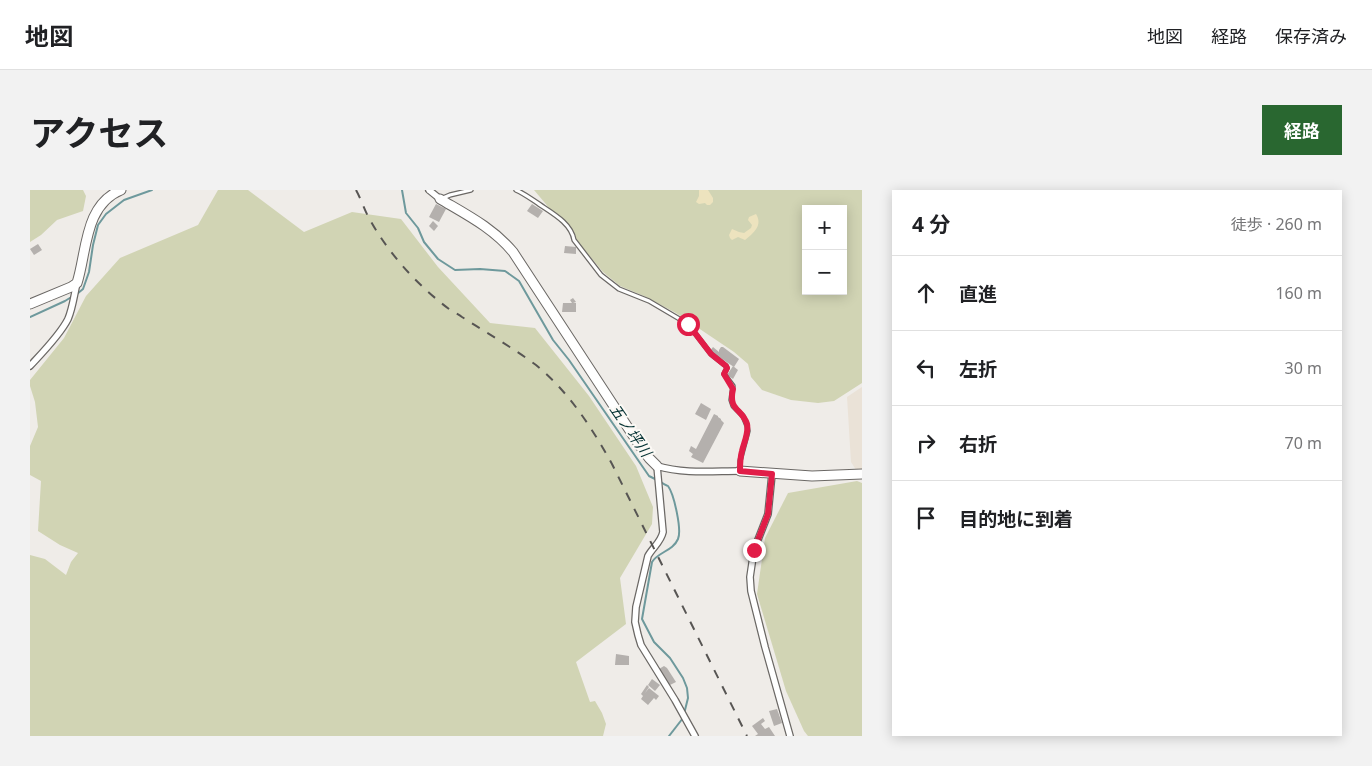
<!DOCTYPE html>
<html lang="ja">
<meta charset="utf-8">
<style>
body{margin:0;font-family:"Noto Sans","Noto Sans JP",sans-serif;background:#f2f2f2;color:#202124}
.controls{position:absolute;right:15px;top:15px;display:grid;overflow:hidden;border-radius:0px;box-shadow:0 2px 12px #0003}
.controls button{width:45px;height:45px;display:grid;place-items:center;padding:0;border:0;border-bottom:1px solid #e0e0e0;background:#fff;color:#202124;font:25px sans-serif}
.stop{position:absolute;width:15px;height:15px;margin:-11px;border:4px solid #e11d48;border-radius:50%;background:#fff}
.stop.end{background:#e11d48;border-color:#fff;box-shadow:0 1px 5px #0008}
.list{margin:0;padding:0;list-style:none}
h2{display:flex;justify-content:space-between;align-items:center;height:65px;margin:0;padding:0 20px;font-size:21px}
h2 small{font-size:16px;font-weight:400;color:#757577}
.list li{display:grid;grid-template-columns:32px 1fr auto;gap:15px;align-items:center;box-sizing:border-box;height:75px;padding:0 20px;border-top:1px solid #e0e0e0}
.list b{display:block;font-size:19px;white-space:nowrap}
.list em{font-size:16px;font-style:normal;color:#757577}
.icon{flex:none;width:28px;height:28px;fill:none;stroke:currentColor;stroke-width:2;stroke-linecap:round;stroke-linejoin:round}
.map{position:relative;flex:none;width:832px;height:546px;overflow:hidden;border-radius:0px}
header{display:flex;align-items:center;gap:30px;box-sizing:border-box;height:70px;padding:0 25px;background:#fff;border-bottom:1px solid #e0e0e0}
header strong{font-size:24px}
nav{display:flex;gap:28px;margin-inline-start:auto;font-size:18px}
.intro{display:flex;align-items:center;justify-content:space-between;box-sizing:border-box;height:120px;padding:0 30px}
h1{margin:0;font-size:35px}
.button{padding:12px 22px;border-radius:0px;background:#296730;color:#fff;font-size:18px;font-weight:700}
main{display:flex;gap:30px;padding:0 30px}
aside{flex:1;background:#fff;border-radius:0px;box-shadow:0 2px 12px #0003}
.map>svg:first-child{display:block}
</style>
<header>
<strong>地図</strong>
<nav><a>地図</a><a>経路</a><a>保存済み</a></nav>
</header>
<div class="intro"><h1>アクセス</h1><a class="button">経路</a></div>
<main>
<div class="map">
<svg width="832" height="546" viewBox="0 0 832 546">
<rect width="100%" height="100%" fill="#efece8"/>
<polygon fill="#eae2d7" points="832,197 832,289 821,272 817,207"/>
<g fill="#d1d4b4" fill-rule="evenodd">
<polygon points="0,0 53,0 56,6 53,21 27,30 11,45 0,52"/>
<polygon points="188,0 218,0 274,42 322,22 371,29 408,77 460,133 505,138 559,206 606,276 623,317 622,334 590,388 596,434 546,472 560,512 565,511 572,523 576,534 573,546 0,546 0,365 15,369 36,385 41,372 48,363 30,355 8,341 11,291 0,285 0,256 8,237 5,212 0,196 0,190 34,148 56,106 90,68 168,35"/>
<path d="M504,0H832V193L804,211L788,213L761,210L732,200L721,187L718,174L704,162L646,123L614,106L590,96L573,82ZM776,19H813V101H776Z"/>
<polygon points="827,291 832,293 832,546 778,546 774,541 756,501 727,404 735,348 758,303"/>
</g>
<g fill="#ede3be">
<polygon points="669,0 678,0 683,8 683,12 680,15 677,15 675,13 669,14 666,12 669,6"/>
<path d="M726,24C733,35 724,43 715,50L708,47L702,50L700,48L699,45L702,39L709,42L714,43L721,38L722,35L718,30L719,27Z"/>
</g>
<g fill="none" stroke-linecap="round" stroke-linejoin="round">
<g stroke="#6e999c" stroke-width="2">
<polyline points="372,0 376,23 388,38 394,52 408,69 425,80 450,79 475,81 489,91 523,150 539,170 619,286 627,290"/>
<polyline points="47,104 53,99 59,82 63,55 68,35 76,24 94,10 122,0"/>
<polyline points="0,127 35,111 43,106"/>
<path d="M631,292C632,293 637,296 638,296C644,304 652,340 648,349C643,361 628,362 622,372L612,429L624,452L640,468L653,488L657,498L658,508L654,524"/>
<polyline points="639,546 653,528"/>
</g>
</g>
<g fill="#b4b0ad">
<polygon points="406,14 416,19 409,32 399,27"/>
<polygon points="502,14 513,21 508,28 497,21"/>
<polygon points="403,31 408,36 404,41 399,36"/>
<polygon points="8,54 12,60 4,65 0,59"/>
<polygon points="535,56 546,57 546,64 534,63"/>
<polygon points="543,108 546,112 543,113 546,113 546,122 532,122 533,113 542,113 540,110"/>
<polygon points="683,157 689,162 689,160 691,157 693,157 709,169 704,177 680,161"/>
<polygon points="703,176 708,180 703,189 697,185"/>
<polygon points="671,213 681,219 676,230 665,224"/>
<polygon points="684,224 688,226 688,227 691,229 691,230 694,233 673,273 661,267 663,264 659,261 661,256 666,259"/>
<polygon points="586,464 599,466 599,475 585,475"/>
<polygon points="634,476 637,478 646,492 638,496 629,479"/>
<polygon points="622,489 630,495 625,501 618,495"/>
<polygon points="617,495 619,497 615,503 619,498 629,506 626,510 624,508 618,515 611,509 613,506 611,504"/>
<polygon points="747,519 752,533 744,536 739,521"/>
<polygon points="733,528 735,531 731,534 735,539 739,537 745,546 725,546 728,544 722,536"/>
</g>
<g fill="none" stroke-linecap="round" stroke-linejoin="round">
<defs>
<g id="lane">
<path d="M486,0C493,3 500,8 506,12C520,22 541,32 544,50L571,85L589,99L619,111L658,134L681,164L696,176L697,178L694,184L703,196L701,210L703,216L713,226L717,236L718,241L710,271V280"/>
<polyline points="413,8 420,5 441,0"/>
</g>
<g id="street">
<polyline points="399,0 410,9"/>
<path d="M0,176C12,163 30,145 38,129C43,117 44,105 47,93"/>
<polyline points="742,284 738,324 724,360 720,387 721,401 735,457 760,546"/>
<path d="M665,546L645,510L611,455L608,445L605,432L606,417L618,366C623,357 631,352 633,342L627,276C654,284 682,281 710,281"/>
</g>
<g id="secondary">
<path d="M410,9C437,25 463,38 483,62L610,256L619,268L627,276"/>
<path d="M0,114L41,97L47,93C57,62 54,15 91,0"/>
<polyline points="710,281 782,286 832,284"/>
</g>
</defs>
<use href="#lane" stroke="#6b6865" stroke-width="5.5"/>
<use href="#street" stroke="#6b6865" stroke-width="8"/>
<use href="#secondary" stroke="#6b6865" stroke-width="11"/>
<use href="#lane" stroke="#fff" stroke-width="3"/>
<use href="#street" stroke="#fff" stroke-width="5.5"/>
<use href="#secondary" stroke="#fff" stroke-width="9"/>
<path stroke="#575553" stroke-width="2" stroke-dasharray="9 9" stroke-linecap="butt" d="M326,0C331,9 334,19 339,28C358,63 387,95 419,119C423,122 428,124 432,127C457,143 483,158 506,175C539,202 562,238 582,274L717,546"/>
</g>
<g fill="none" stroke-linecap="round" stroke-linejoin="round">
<path stroke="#e11d48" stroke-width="6" d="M658,134L681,164L696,176L697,178L694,184L703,199C698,221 712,218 717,234C719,243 714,252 712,261C710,268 710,274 710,281L742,284L738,324L724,360"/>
</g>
<g text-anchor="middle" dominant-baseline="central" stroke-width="4" stroke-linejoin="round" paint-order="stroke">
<g font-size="15" font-style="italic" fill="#063335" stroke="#fcf9f5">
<text transform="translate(601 240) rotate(55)">五ノ坪川</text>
</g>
</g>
</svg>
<div class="controls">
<button>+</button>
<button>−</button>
</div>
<div class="stop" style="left:658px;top:134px"></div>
<div class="stop end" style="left:724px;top:360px"></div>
</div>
<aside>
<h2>4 分<small>徒歩 · 260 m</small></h2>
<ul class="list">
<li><svg class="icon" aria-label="ahead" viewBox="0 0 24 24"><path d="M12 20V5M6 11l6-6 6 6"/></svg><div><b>直進</b></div><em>160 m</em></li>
<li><svg class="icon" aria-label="left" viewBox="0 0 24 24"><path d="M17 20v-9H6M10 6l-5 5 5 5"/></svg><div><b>左折</b></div><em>30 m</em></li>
<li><svg class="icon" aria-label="right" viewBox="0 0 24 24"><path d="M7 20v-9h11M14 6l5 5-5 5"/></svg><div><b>右折</b></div><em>70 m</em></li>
<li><svg class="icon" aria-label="arrive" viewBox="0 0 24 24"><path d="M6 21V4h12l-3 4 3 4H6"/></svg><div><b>目的地に到着</b></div></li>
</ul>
</aside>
</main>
